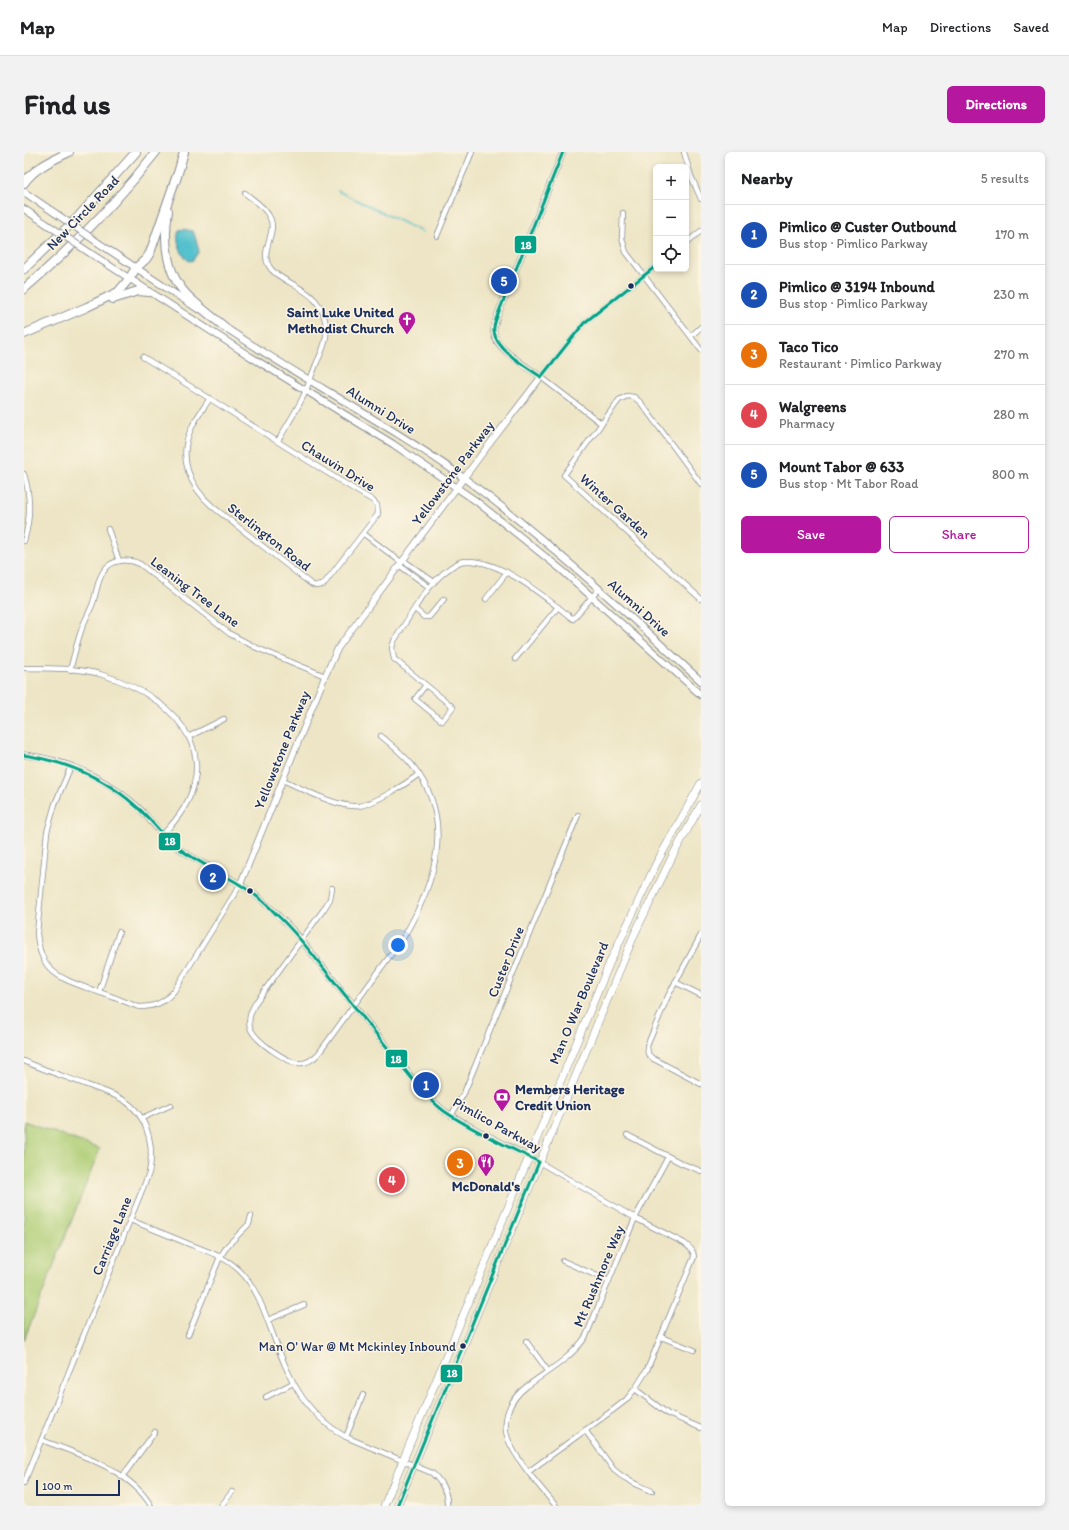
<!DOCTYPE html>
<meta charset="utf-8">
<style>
body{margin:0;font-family:Itim,sans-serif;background:#f2f2f2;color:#202124}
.controls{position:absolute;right:12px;top:12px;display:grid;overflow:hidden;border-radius:6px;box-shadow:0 2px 6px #0003}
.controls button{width:36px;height:36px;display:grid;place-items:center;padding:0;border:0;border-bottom:1px solid #e0e0e0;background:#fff;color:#202124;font:20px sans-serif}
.scale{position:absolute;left:12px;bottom:10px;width:84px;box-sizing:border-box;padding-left:4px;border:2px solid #1b2f5e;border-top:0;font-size:11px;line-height:14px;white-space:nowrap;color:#1b2f5e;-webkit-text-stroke:3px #fcf5e5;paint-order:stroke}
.you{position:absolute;left:374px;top:793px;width:14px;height:14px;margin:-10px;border:3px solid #fff;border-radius:50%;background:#1a73e8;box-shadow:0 0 0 6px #1a73e833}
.badge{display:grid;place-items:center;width:26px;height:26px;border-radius:50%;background:#b5179e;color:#fff;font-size:13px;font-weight:700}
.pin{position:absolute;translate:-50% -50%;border:2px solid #fff;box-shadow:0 1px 4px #0006}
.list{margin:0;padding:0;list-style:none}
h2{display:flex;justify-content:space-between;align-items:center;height:52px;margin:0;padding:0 16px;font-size:17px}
h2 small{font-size:13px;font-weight:400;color:#757577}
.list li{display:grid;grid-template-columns:26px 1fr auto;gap:12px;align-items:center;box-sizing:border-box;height:60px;padding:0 16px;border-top:1px solid #e0e0e0}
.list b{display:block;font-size:15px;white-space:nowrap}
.list p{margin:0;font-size:13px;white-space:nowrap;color:#757577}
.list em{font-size:13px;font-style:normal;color:#757577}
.actions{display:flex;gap:8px;padding:12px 16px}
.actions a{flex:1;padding:9px 0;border:1px solid #b5179e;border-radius:6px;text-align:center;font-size:14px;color:#b5179e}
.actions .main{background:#b5179e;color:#fff}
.icon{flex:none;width:22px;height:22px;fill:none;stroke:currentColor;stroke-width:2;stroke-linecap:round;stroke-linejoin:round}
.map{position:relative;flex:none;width:677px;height:1354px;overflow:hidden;border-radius:6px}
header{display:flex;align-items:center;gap:24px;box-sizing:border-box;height:56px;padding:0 20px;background:#fff;border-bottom:1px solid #e0e0e0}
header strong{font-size:19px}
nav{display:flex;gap:22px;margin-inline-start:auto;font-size:14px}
.intro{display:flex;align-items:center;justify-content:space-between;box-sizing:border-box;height:96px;padding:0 24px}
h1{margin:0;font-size:28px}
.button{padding:10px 18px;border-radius:6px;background:#b5179e;color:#fff;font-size:14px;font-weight:700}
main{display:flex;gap:24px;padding:0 24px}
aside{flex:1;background:#fff;border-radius:6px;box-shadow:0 2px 6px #0003}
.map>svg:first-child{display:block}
</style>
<header>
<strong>Map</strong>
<nav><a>Map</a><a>Directions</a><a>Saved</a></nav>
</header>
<div class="intro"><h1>Find us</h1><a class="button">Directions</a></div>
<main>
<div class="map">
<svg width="677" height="1354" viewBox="0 0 677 1354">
<rect width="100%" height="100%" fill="#fcf5e5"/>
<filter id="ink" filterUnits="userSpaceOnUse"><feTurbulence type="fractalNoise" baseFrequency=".025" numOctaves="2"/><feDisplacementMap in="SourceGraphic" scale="8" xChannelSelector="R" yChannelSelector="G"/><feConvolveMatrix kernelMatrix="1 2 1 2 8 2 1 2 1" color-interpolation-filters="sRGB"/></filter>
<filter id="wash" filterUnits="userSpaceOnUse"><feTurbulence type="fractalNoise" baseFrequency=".012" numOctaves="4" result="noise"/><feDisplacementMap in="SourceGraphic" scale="16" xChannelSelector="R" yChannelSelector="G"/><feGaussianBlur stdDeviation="0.9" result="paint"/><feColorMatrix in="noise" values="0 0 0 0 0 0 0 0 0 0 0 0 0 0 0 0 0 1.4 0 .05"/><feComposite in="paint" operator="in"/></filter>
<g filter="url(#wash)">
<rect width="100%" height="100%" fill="#ede5c5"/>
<polygon fill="#aece76" stroke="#647e6a" points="0,969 76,997 0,1188"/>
<path fill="#54c1cc" stroke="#387895" d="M160,77L168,79L170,81L175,99L169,108L165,109C157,103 151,88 155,78Z"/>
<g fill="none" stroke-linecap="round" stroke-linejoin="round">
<polyline stroke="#54c1cc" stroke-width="1.5" points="314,39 398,80"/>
</g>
</g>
<g filter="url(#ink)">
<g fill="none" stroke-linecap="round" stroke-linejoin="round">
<defs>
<g id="minor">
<polyline points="660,0 667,24 677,47"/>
<path d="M221,41C229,48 240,54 245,64C255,80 235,97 245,114C252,127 279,134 291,148C300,158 303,171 302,184C301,194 297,202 293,210C288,222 284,235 278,247C271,261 262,275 254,289"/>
<polyline points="599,61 598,86 602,100 677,198"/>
<polyline points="413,84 448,0"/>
<polyline points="662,91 677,79"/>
<polyline points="667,184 677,175"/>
<path d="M119,205C196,252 271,302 348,348L353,353L354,362L299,433L292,434L287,432L189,355C165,334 153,305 168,275C173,264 180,256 186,246"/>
<polyline points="578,272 517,225 560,171 632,114"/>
<path d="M0,322C7,345 7,366 0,389"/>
<polyline points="677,332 617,251 610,245 603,244 595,248 540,323 677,447"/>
<polyline points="84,377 95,409"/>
<polyline points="340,382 377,410"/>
<polyline points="379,408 410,430"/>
<polyline points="375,413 405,435"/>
<polyline points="462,447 483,420"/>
<polyline points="391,457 400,465 405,465 420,447"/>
<polyline points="491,507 534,455"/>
<path d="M0,516C26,517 54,515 79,523C158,547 209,612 139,682"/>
<path d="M46,518C50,504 53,490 58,476C61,468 66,459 69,451C73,439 74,423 84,414C93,407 106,407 116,412L206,482L233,496L301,524"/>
<path d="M401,534L391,547L418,569L429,555L370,507L368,496L370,489C387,463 406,424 436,410C438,409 441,409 444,409C479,409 522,446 549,467L575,437"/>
<polyline points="166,584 200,567"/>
<path d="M47,614L31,652L23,680L13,781C16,823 39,827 74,840C88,844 101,850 115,855C130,855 140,851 150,839L216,733"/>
<path d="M259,628C279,637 314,656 335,654C350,652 382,632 395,622"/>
<path d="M308,736L306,747L300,757L232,850C218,873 227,883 246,897C264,909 278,920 295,901L379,786C411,732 433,668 388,613C379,602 368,593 357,584"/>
<polyline points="677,783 644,844 623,894 624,902 628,906 677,932"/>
<polyline points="651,830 677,843"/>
<polyline points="75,840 95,780"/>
<path d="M0,909C20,918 42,925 63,933C73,937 84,940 94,945C123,959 131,992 125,1021L0,1331"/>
<polyline points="427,964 440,941 554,663"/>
<polyline points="118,966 147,953"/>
<polyline points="603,983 659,1012 677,1019"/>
<path d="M106,1068C126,1076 146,1084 165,1092C183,1099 202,1105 216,1119C231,1134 238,1153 245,1172C263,1220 275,1258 322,1285L408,1321C417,1329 424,1341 423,1354"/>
<polyline points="539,1109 585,1129"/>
<polyline points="244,1168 280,1153"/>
<polyline points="164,1183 196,1105 204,1093 225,1072 227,1064"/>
<polyline points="637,1185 670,1198"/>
<polyline points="502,1189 524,1219"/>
<polyline points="611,1237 644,1262 677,1276"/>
<polyline points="242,1245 269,1231"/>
<path d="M561,1278L590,1318C601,1328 614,1333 628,1339"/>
<polyline points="322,1285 339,1243"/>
<path d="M18,1288C55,1303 106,1317 127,1354"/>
<path d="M504,1320L589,1258L602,1248L611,1237L623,1218L670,1105C670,1098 665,1095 660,1091L611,1066L515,1010"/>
<polyline points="98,1325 131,1280"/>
<polyline points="197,1354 208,1340"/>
<path d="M532,1354C517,1336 492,1308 484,1287C477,1268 486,1247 502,1235C523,1219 547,1207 562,1184L611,1066L644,1005"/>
</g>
<g id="tertiary">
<path d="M0,603C44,608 83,627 116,657C128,670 139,685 154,696C177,712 204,723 227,740C244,752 259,768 273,783L388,926L410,950L420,959L447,975L515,1010"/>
<path d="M216,733L301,524L314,496L457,303L517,225C504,215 472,198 470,181C469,175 472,168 474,162L539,0"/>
</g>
<g id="secondary">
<polyline points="0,40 31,61"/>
<polyline points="0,57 21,71"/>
<polyline points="76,92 174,157"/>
<polyline points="66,101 227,205 369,292 452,349 539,419 677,543"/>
<path d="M199,174C278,227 363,271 440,326C524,388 600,459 677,529"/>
</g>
<g id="primary">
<polyline points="360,1354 586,810 632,712 677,631"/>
<polyline points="373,1354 611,781 649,703 677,653"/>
</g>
<g id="motorway">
<polyline points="152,28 160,0"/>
<path d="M0,31C10,16 29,8 45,0"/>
<path d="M144,59C139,90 142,125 167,147C178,157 190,166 202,176"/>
<polyline points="0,117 54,65 112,0"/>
<path d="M0,137C48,96 93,50 132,0"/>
<polyline points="89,147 114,139 125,140"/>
<polyline points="0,182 63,155 94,140 105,127 112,116 122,107 126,101 153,23"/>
</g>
</defs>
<use href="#minor" stroke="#848a92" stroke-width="6"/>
<use href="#tertiary" stroke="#848a92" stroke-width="7"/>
<use href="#secondary" stroke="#848a92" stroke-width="8"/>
<use href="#primary" stroke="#848a92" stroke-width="8"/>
<use href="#motorway" stroke="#848a92" stroke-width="10"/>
<use href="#minor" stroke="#fff" stroke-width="4.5"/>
<use href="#tertiary" stroke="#fff" stroke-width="5.5"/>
<use href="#secondary" stroke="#fff" stroke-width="6"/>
<use href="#primary" stroke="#fff" stroke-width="7"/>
<use href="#motorway" stroke="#fff" stroke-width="8"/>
<defs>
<g id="secondary-bridge">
<polyline points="31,61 76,92"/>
<polyline points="21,71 66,101"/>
</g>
</defs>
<use href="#secondary-bridge" stroke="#848a92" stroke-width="8" stroke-linecap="butt"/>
<use href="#secondary-bridge" stroke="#fff" stroke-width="6"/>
<defs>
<g id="bus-1">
<path d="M517,225C503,215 473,199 470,180C469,174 472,168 474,162L539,0"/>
<polyline points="517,225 560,171 632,114"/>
<path d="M0,603C43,610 82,626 114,656C127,667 136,681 149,692C165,705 184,714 201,724C220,734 237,746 252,762C272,780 288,802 305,823C325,848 346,874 366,899C382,919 400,944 420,959C447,978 485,995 515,1010L373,1354"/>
</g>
</defs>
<use href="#bus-1" stroke="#fcf5e5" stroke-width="6"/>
<use href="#bus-1" stroke="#00a186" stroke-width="3"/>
</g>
</g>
<defs>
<symbol id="church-pin" viewBox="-11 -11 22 30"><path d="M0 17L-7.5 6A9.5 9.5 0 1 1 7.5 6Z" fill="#b5179e" stroke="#fcf5e5"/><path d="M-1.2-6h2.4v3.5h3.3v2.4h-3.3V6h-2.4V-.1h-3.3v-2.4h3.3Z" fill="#fff"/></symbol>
<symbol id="bank-pin" viewBox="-11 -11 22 30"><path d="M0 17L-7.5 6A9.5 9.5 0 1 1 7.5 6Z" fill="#b5179e" stroke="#fcf5e5"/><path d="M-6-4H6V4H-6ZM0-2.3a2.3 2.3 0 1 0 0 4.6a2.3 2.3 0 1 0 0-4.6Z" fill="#fff"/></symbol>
<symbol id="restaurant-pin" viewBox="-11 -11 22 30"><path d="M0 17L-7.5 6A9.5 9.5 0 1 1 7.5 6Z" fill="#b5179e" stroke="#fcf5e5"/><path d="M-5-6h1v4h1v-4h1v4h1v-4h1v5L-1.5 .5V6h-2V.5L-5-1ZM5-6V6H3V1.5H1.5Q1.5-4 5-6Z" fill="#fff"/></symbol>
</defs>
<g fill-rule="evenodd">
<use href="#church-pin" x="373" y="158" width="20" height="27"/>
<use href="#bank-pin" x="468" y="935" width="20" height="27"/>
<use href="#restaurant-pin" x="452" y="1000" width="20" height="27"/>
</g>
<g fill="#1b2f5e" stroke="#fcf5e5" stroke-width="1.5">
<circle cx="607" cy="134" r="3.5"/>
<circle cx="226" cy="739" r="3.5"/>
<circle cx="462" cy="984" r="3.5"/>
<circle cx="439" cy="1194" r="3.5"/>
</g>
<g text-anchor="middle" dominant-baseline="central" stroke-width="3" stroke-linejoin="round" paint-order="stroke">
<g font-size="13" fill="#1b2f5e" stroke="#fcf5e5" text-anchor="end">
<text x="432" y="1194">Man O' War @ Mt Mckinley Inbound</text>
</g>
<g font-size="14" fill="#1b2f5e" stroke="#fcf5e5">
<text transform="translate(59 61) rotate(-46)">New Circle Road</text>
<text transform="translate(357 258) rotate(32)">Alumni Drive</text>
<text transform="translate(314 314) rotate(32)">Chauvin Drive</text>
<text transform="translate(429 321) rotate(-53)">Yellowstone Parkway</text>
<text transform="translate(591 354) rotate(42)">Winter Garden</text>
<text transform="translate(245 385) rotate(38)">Sterlington Road</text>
<text transform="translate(171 440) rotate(37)">Leaning Tree Lane</text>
<text transform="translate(615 456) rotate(42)">Alumni Drive</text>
<text transform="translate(258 598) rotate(-68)">Yellowstone Parkway</text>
<text transform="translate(482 810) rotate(-68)">Custer Drive</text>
<text transform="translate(555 851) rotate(-67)">Man O War Boulevard</text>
<text transform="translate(473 973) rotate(29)">Pimlico Parkway</text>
<text transform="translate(88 1084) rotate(-68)">Carriage Lane</text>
<text transform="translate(575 1124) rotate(-67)">Mt Rushmore Way</text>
</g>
<g font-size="14" font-weight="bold" fill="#1b2f5e" stroke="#fcf5e5" text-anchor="end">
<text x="370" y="160">Saint Luke United<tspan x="370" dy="16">Methodist Church</tspan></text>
<text x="491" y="937" text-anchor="start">Members Heritage<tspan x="491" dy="16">Credit Union</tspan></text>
<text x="462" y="1034" text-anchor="middle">McDonald's</text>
</g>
</g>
<g stroke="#fcf5e5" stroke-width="1.5">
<rect x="490" y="83" width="23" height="19" rx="4" fill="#00a186"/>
<rect x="134" y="680" width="23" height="19" rx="4" fill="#00a186"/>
<rect x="361" y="897" width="23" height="19" rx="4" fill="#00a186"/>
<rect x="416" y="1212" width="23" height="19" rx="4" fill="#00a186"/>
</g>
<g font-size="11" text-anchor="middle" font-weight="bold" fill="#fff">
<text x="502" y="97">18</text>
<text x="146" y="693">18</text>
<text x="372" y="911">18</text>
<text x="428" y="1225">18</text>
</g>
</svg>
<div class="controls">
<button>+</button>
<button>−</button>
<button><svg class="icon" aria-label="locate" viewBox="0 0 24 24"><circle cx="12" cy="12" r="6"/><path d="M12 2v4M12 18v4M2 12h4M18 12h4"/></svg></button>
</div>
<div class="scale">100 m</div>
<div class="you"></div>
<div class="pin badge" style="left:402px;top:933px;background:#1a4fb4">1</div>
<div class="pin badge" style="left:189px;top:725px;background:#1a4fb4">2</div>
<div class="pin badge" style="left:436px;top:1011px;background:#e8710a">3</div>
<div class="pin badge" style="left:368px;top:1028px;background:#e0444e">4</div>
<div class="pin badge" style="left:480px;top:129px;background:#1a4fb4">5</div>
</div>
<aside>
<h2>Nearby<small>5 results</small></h2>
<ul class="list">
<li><span class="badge" style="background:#1a4fb4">1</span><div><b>Pimlico @ Custer Outbound</b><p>Bus stop · Pimlico Parkway</p></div><em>170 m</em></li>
<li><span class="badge" style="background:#1a4fb4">2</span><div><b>Pimlico @ 3194 Inbound</b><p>Bus stop · Pimlico Parkway</p></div><em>230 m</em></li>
<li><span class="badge" style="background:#e8710a">3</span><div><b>Taco Tico</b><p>Restaurant · Pimlico Parkway</p></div><em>270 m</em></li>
<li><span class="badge" style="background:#e0444e">4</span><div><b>Walgreens</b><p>Pharmacy</p></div><em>280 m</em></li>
<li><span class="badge" style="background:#1a4fb4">5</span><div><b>Mount Tabor @ 633</b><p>Bus stop · Mt Tabor Road</p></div><em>800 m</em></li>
</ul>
<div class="actions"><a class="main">Save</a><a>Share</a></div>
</aside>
</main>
